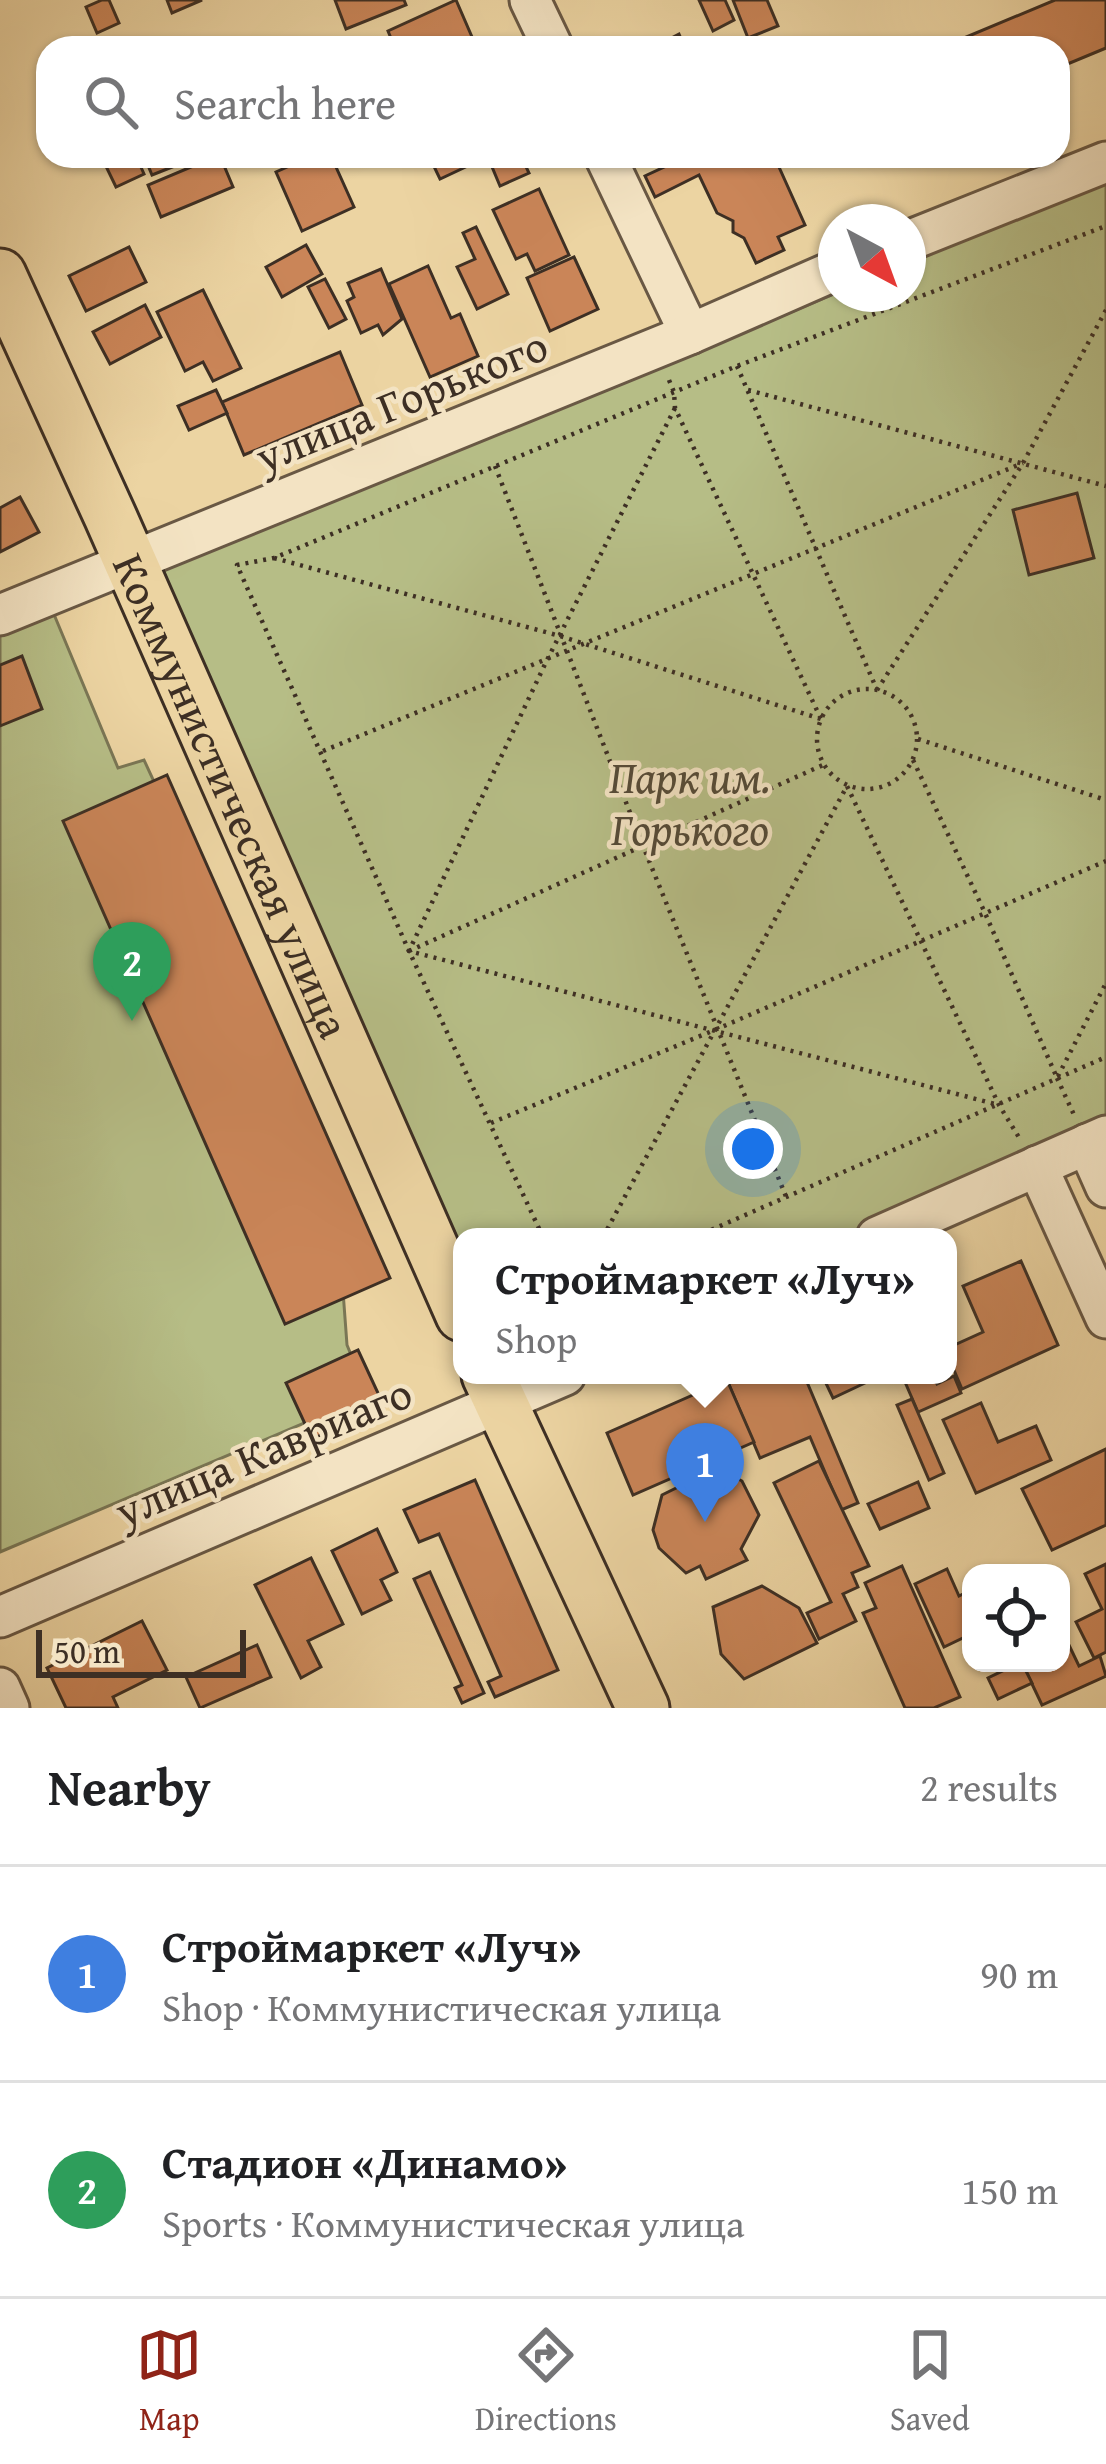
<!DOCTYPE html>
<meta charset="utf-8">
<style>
body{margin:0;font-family:"Gentium Book Plus",serif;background:#f6f6f6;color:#202124}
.controls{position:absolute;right:36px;bottom:36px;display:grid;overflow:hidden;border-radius:24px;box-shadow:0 3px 9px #0004}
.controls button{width:108px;height:108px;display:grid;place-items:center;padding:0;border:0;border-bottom:3px solid #e0e0e0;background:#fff;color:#202124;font:60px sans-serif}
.compass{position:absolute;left:818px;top:204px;width:108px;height:108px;border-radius:50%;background:#fff;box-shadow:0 3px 9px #0004;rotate:139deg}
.scale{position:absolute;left:36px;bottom:30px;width:210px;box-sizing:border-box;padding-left:12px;border:6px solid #3d2f24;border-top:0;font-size:33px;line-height:42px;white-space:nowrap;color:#3d2f24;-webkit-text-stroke:9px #f3e3c3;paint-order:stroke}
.you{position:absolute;left:753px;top:1149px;width:42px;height:42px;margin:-30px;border:9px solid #fff;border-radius:50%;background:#1a73e8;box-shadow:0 0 0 18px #1a73e833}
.badge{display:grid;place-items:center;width:78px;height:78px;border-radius:50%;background:#8f2418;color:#fff;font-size:39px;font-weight:700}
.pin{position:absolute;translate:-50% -99px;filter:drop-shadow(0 3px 6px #0008)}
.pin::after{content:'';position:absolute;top:63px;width:42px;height:36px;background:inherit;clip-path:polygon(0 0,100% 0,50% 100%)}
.popup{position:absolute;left:453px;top:1228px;width:504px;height:156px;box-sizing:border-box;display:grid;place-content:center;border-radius:24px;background:#fff;filter:drop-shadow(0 3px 9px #0005);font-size:39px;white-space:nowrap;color:#757577}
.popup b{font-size:45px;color:#202124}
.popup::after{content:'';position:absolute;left:50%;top:100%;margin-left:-24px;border:24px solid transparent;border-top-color:#fff}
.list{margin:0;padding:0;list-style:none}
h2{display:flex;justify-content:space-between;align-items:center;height:156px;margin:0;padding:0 48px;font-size:51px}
h2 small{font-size:39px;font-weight:400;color:#757577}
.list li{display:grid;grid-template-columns:78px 1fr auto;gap:36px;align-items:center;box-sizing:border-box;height:216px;padding:0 48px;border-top:3px solid #e0e0e0}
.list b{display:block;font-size:45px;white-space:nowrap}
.list p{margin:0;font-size:39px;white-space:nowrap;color:#757577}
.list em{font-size:39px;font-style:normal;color:#757577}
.icon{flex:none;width:66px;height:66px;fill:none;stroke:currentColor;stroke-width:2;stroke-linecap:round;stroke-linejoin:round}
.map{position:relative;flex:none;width:1106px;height:1708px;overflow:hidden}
.search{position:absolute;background:#fff;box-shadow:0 3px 9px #0004;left:36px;right:36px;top:36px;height:132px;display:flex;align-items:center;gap:30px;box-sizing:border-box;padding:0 42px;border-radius:36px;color:#757577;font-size:45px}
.sheet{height:588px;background:#fff}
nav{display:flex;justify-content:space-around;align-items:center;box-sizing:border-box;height:168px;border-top:3px solid #e0e0e0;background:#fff;font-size:33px;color:#757577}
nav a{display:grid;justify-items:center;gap:6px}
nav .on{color:#8f2418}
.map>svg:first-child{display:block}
</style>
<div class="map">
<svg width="1106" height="1708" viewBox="0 0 1106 1708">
<rect width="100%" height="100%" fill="#ecd4a2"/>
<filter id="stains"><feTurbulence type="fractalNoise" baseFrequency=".00167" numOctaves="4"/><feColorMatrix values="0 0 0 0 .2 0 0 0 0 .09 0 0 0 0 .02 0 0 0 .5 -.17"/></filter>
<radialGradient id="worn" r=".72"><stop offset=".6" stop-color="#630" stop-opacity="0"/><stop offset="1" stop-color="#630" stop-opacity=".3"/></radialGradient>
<g fill="#b6bd86" stroke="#7a7655" stroke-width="3">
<polygon points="1106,180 1106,1136 877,1237 462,1237 462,1315 130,564 609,389 836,293 908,294 908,263"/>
<polygon points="53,612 118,768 144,760 381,1274 343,1291 347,1345 368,1396 0,1552 0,636"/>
</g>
<g fill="#ca8558" stroke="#3d2f24" stroke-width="3">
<polygon points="102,0 109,0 119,23 97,33 86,7"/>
<polygon points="167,0 202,0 172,13"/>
<polygon points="335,0 404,0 406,5 346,29"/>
<polygon points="456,0 472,37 447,48 395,48 388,31"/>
<polygon points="699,0 725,0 734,20 713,31"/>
<polygon points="733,0 767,0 778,26 748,38"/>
<polygon points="1055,0 1106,0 1106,48 1058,68 1058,48 940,48"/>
<polygon points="679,34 685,48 652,48"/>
<polygon points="101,156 136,156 144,174 116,187"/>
<polygon points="150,156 200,156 152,175 145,158"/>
<polygon points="217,156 220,156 233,187 161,217 148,185"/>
<polygon points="312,156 331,156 354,207 302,231 276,172"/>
<polygon points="429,156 489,156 440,179"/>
<polygon points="504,156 521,156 529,173 500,186 490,162"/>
<polygon points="688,156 774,156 805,225 778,237 784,250 756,263 744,238 733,232 733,221 717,213 699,175 655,197 645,176"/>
<polygon points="539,189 569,255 535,271 527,254 516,259 493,210"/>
<polygon points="476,227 508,294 477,309 457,267 475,259 463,233"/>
<polygon points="306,245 322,274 282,297 266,267"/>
<polygon points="129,247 146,282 86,311 69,276"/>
<polygon points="574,257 598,309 550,331 527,278"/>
<polygon points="428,266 451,318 460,314 478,356 430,377 389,284"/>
<polygon points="381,269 402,319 383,335 378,325 361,333 347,301 354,297 348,283"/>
<polygon points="325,279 346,319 329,328 308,287"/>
<polygon points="203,290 241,368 213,381 203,362 185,371 157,312"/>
<polygon points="145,305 161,337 110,364 93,332"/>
<polygon points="340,352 362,405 244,455 222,402"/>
<polygon points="216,390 227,413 189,430 178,406"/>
<polygon points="1077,493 1094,558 1029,575 1013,510"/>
<polygon points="20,497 39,532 0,552 0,508"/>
<polygon points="22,656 42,709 0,726 0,665"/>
<polygon points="167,775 390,1278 285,1324 63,821"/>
<polygon points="1021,1261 1058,1345 962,1389 948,1356 948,1348 983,1332 963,1286"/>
<polygon points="358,1350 384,1406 312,1439 286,1383"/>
<polygon points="738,1375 804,1375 858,1503 841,1510 810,1437 760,1458 727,1380"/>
<polygon points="822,1375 882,1375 833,1398"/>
<polygon points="902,1375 933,1375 937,1384 954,1376 961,1393 918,1412"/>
<polygon points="727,1380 754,1442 633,1495 607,1433"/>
<polygon points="912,1399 944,1473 929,1480 897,1405"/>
<polygon points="981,1403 998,1442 1036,1426 1051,1460 976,1493 943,1420"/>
<polygon points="1106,1449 1106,1525 1052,1550 1022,1489"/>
<polygon points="819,1461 869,1566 852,1573 858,1587 843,1594 856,1621 819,1639 807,1613 831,1602 774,1483"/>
<polygon points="717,1468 742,1481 759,1515 741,1549 747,1560 706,1579 700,1566 686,1573 659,1548 653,1530 662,1495"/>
<polygon points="475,1480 558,1670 495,1697 488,1682 501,1676 439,1534 419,1542 404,1510"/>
<polygon points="918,1482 929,1508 880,1529 868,1504"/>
<polygon points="377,1529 397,1572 381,1580 391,1600 362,1614 332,1551"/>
<polygon points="311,1558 343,1624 308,1641 321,1667 301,1678 255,1585"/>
<polygon points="1106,1564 1106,1652 1094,1658 1076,1622 1102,1609 1085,1574"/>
<polygon points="902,1566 960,1697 934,1708 905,1708 863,1613 876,1608 865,1583"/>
<polygon points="947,1569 959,1596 971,1590 971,1634 944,1647 915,1584"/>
<polygon points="430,1572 484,1693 462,1703 455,1688 462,1685 414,1579"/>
<polygon points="762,1586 799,1608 817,1643 744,1679 721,1654 713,1607"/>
<polygon points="142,1621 167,1670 113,1697 118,1708 66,1708 47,1668"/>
<polygon points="1067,1641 1079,1666 1100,1656 1106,1676 1042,1705 1022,1663 1061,1663 1061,1644"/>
<polygon points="257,1645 271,1677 200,1708 186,1677"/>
<polygon points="1019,1663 1022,1663 1032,1683 998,1699 988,1678"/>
</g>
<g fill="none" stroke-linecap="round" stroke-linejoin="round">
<defs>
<g id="minor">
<polyline points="530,0 553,48"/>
<polyline points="605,156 690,334"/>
<polyline points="908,241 1106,162"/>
<polyline points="0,615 690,334 836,270"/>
<polyline points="1087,1144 1106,1187"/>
<polyline points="1037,1166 1106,1318"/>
<polyline points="877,1237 1106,1136"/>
<polyline points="0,1617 565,1375"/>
<polyline points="0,1688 9,1708"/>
</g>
<g id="major">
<path id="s1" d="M0,275L110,516L462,1315"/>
<polyline points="488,1375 643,1708"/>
</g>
</defs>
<use href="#minor" stroke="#695844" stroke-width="45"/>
<use href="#major" stroke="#3d2f24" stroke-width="57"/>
<g stroke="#3d2f24" stroke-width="4.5" stroke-dasharray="3 6" stroke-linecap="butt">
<polyline points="737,366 877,690"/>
<polyline points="669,380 674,392 675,408 821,719"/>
<polyline points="748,390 1106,486"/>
<polyline points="675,408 547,660 409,951 999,1105"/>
<polyline points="495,466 643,846 787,1199"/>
<polyline points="274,558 560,636 821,719"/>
<circle cx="867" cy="739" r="50"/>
<polyline points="877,690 1023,463 1106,310"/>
<polyline points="918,739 1106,800"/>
<polyline points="323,751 1023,463"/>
<polyline points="913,760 985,913 1057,1078 1106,983"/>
<polyline points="409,951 823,765"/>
<polyline points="1057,1078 1075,1117"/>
<polyline points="491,1123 717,1029 1106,861"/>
<polyline points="543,1237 409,951 237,565 274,558 737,366 1106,226"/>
<polyline points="603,1237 847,786 999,1105 1020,1139"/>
<polyline points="695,1237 1106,1057"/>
</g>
<use href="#minor" stroke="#f3e3c3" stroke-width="39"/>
<use href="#major" stroke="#ecd4a2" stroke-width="51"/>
</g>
<g text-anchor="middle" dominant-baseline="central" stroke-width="9" stroke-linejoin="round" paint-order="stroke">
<g font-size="45" fill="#3d2f24" stroke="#f3e3c3">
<text transform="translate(401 400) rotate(-22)">улица Горького</text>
<text stroke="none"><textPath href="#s1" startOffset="570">Коммунистическая улица</textPath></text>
<text transform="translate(263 1451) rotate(-23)">улица Кавриаго</text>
</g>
<g font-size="45" font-style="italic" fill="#554b38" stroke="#f3e3c3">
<text x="690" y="776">Парк им.<tspan x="690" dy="52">Горького</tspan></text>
</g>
</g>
<rect width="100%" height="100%" filter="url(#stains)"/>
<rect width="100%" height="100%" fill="url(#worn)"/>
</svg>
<div class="controls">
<button><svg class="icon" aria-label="locate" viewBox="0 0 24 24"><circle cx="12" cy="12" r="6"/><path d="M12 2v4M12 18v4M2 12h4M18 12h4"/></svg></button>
</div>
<svg class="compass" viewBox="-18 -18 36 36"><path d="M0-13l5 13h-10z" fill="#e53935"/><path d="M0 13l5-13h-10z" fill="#757577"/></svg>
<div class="scale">50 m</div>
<div class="you"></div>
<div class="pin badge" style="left:705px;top:1522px;background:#3f7fe0">1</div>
<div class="popup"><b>Строймаркет «Луч»</b>Shop</div>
<div class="pin badge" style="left:132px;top:1021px;background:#2e9e5b">2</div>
<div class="search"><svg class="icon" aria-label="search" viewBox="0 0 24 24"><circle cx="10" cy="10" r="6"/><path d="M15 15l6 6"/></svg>Search here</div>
</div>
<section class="sheet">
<h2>Nearby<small>2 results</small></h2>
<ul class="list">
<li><span class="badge" style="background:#3f7fe0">1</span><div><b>Строймаркет «Луч»</b><p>Shop · Коммунистическая улица</p></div><em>90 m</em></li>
<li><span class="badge" style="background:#2e9e5b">2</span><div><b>Стадион «Динамо»</b><p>Sports · Коммунистическая улица</p></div><em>150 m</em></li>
</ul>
</section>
<nav>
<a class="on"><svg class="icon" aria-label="map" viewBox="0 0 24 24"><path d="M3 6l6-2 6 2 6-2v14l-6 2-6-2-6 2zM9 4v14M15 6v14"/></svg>Map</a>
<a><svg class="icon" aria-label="directions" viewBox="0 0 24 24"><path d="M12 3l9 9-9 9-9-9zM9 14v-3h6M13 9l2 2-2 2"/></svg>Directions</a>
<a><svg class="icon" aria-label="saved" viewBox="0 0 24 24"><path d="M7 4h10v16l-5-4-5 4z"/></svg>Saved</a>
</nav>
